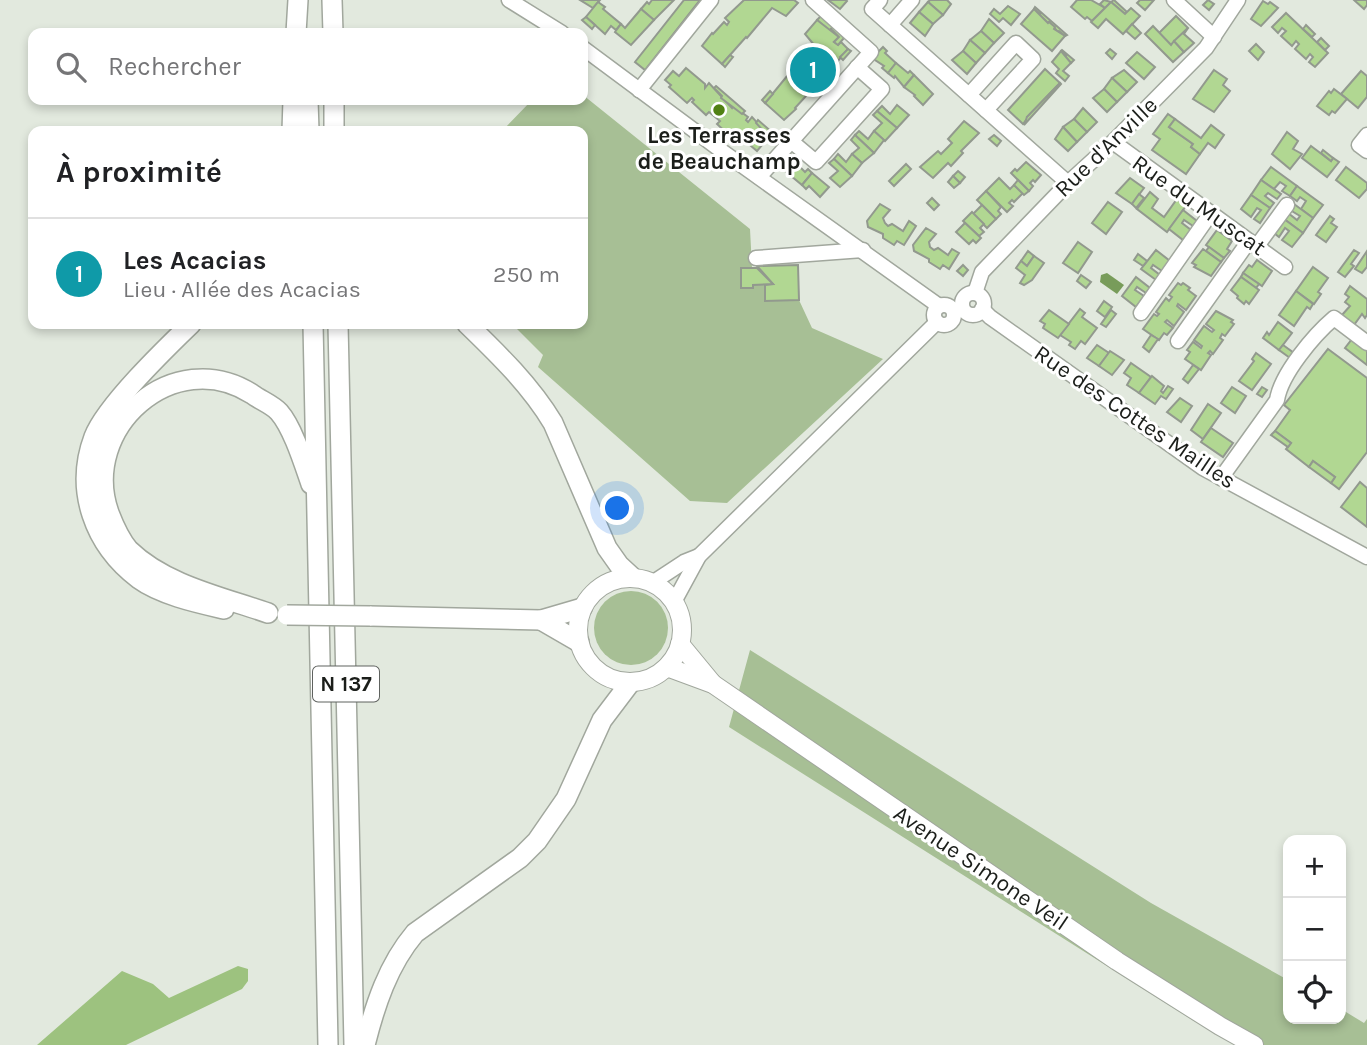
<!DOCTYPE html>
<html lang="fr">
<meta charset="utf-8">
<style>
body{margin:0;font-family:Karla,sans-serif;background:#f2f2f2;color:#202124}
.controls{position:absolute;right:21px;bottom:21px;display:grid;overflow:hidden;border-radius:14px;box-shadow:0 4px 10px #0003}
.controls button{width:63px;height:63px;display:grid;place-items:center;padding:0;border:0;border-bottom:2px solid #e0e0e0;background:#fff;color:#202124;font:35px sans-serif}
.you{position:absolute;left:618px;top:509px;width:24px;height:24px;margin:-18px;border:5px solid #fff;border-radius:50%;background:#1a73e8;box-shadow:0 0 0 10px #1a73e833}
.badge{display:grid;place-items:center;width:46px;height:46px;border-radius:50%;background:#0b8043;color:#fff;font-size:23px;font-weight:700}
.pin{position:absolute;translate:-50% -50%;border:4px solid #fff;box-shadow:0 2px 7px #0006}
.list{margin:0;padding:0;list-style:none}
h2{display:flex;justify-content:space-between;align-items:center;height:91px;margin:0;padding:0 28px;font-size:30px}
h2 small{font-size:23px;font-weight:400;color:#757577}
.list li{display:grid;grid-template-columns:46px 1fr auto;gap:21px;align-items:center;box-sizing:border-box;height:112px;padding:0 28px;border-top:2px solid #e0e0e0}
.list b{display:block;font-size:26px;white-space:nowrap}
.list p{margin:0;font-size:23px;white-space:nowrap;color:#757577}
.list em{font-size:23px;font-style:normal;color:#757577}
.icon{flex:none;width:38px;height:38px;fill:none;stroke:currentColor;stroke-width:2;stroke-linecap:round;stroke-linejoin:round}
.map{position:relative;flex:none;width:1367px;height:1045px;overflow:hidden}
.search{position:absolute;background:#fff;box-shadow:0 4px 10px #0003;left:28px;top:28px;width:560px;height:77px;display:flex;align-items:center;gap:18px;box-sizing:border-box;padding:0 24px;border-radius:14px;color:#757577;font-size:26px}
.panel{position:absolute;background:#fff;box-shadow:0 4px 10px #0003;left:28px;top:126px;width:560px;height:203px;border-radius:14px}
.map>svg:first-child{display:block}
</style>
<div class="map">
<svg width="1367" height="1045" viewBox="0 0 1367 1045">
<rect width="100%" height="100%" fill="#e2e9de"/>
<g fill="#a7bf95">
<polygon points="583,95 750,229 752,267 741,269 753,288 753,285 765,285 766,301 799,300 812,328 883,359 727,503 690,501 538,367 543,355 512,324 583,324 583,131 502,131 532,100 583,100"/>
<circle cx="631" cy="628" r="37"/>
<polygon points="750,650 1151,903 1288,980 1288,1019 1341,1019 1341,1009 1364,1023 1367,1019 1367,1045 1238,1045 1194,1021 729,727"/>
</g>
<polygon fill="#9dc27f" points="238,966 248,969 248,981 242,989 126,1045 37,1045 122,971 153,984 169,998"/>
<polygon fill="#789c5a" points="1107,273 1124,285 1117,294 1100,282 1101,275"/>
<g fill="#b1d792" stroke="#92998e" stroke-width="2">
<polygon points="580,0 600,0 593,8"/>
<polygon points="652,0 674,0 654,20 641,9 647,2 649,4"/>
<polygon points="684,0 700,0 645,70 635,62"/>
<polygon points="744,0 794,0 798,3 786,16 772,8 747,38 746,37 722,64 702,46 712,33 713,34 724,22 727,25 729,22 725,18"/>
<polygon points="828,0 846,0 847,1 840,9"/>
<polygon points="930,0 947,0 951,4 943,15 928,2"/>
<polygon points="1077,0 1091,0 1105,8 1092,21 1087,17 1085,19 1071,7"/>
<polygon points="1104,0 1111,2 1105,8 1100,4"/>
<polygon points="1114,0 1127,12 1125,14 1111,2"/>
<polygon points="1140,0 1154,0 1145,10 1137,3"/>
<polygon points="1208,0 1214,4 1209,10 1203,5"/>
<polygon points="1354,0 1367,0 1367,5 1364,9"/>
<polygon points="1263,1 1268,4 1270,2 1278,8 1261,26 1251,19"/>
<polygon points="598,2 605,7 603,9 621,24 616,30 611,26 605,34 586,17"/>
<polygon points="928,2 943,15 933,24 919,12"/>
<polygon points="1111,2 1125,14 1131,8 1140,16 1123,34 1106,19 1098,28 1091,22"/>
<polygon points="1008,6 1020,14 1011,25 1003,18 999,22 990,14 994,9 1000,14"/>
<polygon points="1035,7 1067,35 1065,36 1059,31 1058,32 1049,22 1048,23 1039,15 1040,14 1034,9"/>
<polygon points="641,9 654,20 631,45 615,32 621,24 625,28"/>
<polygon points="1034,9 1048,23 1049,22 1055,27 1054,29 1065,36 1052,51 1021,24"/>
<polygon points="919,12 933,24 925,36 910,23"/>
<polygon points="1286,13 1328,53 1315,67 1309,62 1313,57 1310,54 1306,59 1295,49 1299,44 1296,41 1292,46 1281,36 1286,31 1282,28 1278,33 1272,27"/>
<polygon points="821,16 833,27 829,31 817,20"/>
<polygon points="1176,16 1188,28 1171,45 1159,33"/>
<polygon points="586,17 595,25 592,29 582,20"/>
<polygon points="989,19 1004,33 994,43 981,31"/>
<polygon points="817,20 839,37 834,42 838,45 841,42 848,49 810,94 806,91 803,93 806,96 795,108 796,109 784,120 765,103 792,70 793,71 806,56 805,55 815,46 805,34"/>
<polygon points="1132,24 1141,33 1135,39 1126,31"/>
<polygon points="1306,25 1315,34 1312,37 1303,29"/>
<polygon points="1153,26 1171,45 1174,41 1184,52 1173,62 1145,34"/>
<polygon points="833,27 844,38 838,45 834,42 839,37 831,29"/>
<polygon points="1188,28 1184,34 1194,43 1184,52 1174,41"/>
<polygon points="981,31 994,43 985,53 970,40"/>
<polygon points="1321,38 1329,46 1325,50 1317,42"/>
<polygon points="970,40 985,53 976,63 963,51"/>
<polygon points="1256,44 1264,52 1258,60 1249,51"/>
<polygon points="883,47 887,51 885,53 896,63 888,73 882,68 884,66 872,58"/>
<polygon points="848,49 851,51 843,60 840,57"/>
<polygon points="1110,49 1116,54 1112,59 1106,53"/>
<polygon points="1062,50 1074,60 1071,63 1065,57 1066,56 1061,51"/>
<polygon points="963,51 976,63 967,74 952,60"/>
<polygon points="1061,51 1071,63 1063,71 1069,76 1065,81 1056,73 1059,69 1052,62"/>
<polygon points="1137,52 1155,67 1144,79 1126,63"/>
<polygon points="730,55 733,57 725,67 722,64"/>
<polygon points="896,63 908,73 910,71 914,75 904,87 895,76 894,78 888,73"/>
<polygon points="686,68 705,84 705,88 709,83 732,108 733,106 748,117 746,120 748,122 752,117 765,131 763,132 769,137 757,151 744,140 742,143 733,135 731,137 717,124 720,121 709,112 706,115 692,102 694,100 692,98 687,103 669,87 671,85 665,80 673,71 679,76"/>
<polygon points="1045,69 1060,83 1027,117 1028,118 1023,124 1008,110"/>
<polygon points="1124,70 1137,82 1127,92 1112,78"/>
<polygon points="1214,70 1227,79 1223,85 1230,91 1214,112 1193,99"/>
<polygon points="1361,71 1367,76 1367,97 1358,108 1341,94"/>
<polygon points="914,75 933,94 923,105 914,96 915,95 904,87"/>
<polygon points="1112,78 1127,92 1117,102 1104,89"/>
<polygon points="1060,83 1061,84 1024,125 1027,117"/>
<polygon points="716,86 745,111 742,114 721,98 722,96 714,88"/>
<polygon points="1104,89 1117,102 1107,112 1093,98"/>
<polygon points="1334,89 1347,99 1335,113 1332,111 1329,115 1317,106 1329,91 1331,93"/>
<polygon points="770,91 773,94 765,103 762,100"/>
<polygon points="897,105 909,115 897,128 877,111 882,106 890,114"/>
<polygon points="1083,108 1097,122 1087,132 1074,119"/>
<polygon points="877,111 897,128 885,141 874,131 882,123 873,115"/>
<polygon points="1168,114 1175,119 1169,127 1193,144 1191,147 1200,154 1186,174 1152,150 1160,139 1153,134"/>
<polygon points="1074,119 1087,132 1077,142 1063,127"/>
<polygon points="1175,119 1201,138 1211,125 1224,135 1215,148 1208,143 1200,154 1191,147 1193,144 1169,127"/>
<polygon points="758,120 773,133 769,137 756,123"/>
<polygon points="964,121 979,133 961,151 963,153 951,166 948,163 933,178 920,167 938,151 941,154 952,143 948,139"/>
<polygon points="1063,127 1077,142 1068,151 1055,139"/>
<polygon points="859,131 868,139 874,131 884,140 874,153 855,135"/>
<polygon points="1287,132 1298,141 1293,149 1302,154 1290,169 1272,154"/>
<polygon points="855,135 874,153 862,163 852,154 859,148 851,140"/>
<polygon points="994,135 1001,141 997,146 989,139"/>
<polygon points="1311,146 1331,161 1333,158 1339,162 1327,177 1302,158"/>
<polygon points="1323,150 1333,158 1331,161 1321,153"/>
<polygon points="790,154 796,160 791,165 785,160"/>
<polygon points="838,154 846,162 852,154 862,163 852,176 834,159"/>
<polygon points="834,159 852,176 840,187 830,178 838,171 829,163"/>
<polygon points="785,160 791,165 785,171 779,166"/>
<polygon points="794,161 805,172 808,169 812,173 802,185 785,171"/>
<polygon points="1026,162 1041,175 1035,182 1033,180 1030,183 1033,186 1029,191 1011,173 1015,169 1017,171"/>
<polygon points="906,164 911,169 894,186 889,181"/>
<polygon points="1271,167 1297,186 1290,196 1282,191 1286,186 1280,182 1274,189 1261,180"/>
<polygon points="1346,167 1367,183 1367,189 1359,198 1336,180"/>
<polygon points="958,171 965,177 960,183 953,176"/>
<polygon points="812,173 829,187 820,197 809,186 806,189 802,185"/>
<polygon points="953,176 960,183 954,188 948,182"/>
<polygon points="999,178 1010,189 1014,185 1023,193 1014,202 1012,200 1009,203 1013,206 1007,212 986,191"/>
<polygon points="1130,178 1144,188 1132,204 1116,193"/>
<polygon points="1018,180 1029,191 1024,195 1014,185"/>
<polygon points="1261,180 1281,194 1277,199 1268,193 1265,196 1274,203 1270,208 1251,195"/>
<polygon points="1297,186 1323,205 1313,218 1301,209 1306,201 1300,197 1297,201 1290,196"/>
<polygon points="986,191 1001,207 998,211 1001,214 996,219 977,200"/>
<polygon points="1150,192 1158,199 1152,208 1164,217 1177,199 1186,206 1167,232 1137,209"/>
<polygon points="1139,194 1144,198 1136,208 1132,204"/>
<polygon points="1251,195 1270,208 1260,223 1254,219 1261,210 1257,208 1251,217 1241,209"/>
<polygon points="932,198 939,205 934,210 927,203"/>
<polygon points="1108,202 1122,212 1106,234 1092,223"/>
<polygon points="880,204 890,210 883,218 885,223 888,226 892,224 903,231 909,221 916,226 904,245 897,241 894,245 883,238 883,234 868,227 867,221"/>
<polygon points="1294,204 1313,218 1303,233 1284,219 1288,213 1297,220 1300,216 1290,210"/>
<polygon points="982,205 996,219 987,228 973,214"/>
<polygon points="1183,210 1197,221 1193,226 1184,220 1182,223 1191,230 1183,240 1169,229"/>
<polygon points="972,212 984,224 980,228 984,232 979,236 963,221"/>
<polygon points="1330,216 1334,219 1331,223 1337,227 1326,242 1316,235"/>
<polygon points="1284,219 1303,233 1292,247 1282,240 1289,231 1285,228 1279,237 1274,233"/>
<polygon points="965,223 981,238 976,243 973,240 969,244 956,232"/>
<polygon points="926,228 936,234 929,242 930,247 934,250 938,248 948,255 952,249 959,253 949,269 943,265 940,269 929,262 929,259 914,251 913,245"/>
<polygon points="1217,230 1232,241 1227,249 1230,251 1224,258 1206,245"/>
<polygon points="1078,242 1092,252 1078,273 1063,263"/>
<polygon points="1209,247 1224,258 1221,262 1206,251"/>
<polygon points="1203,249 1221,262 1211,276 1194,267 1196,265 1192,263"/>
<polygon points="1156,250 1170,261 1162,271 1153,265 1151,268 1160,275 1156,280 1141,269"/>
<polygon points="1354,250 1359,253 1351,264 1354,266 1345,277 1338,272"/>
<polygon points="1028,251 1034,256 1027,266 1021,261"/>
<polygon points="1367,251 1367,267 1362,273 1355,269"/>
<polygon points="1138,254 1147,261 1143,266 1134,260"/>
<polygon points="1034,256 1044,263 1032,280 1024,285 1020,283 1025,275 1016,268 1021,261 1027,266"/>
<polygon points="1257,260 1272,271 1262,286 1243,273 1249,265 1252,267"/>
<polygon points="798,265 799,300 765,301 765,285 773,284 757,266"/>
<polygon points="963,265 968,270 963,276 957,271"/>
<polygon points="1313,267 1328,278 1318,292 1321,294 1314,304 1296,291"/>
<polygon points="741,268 757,268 773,284 753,285 753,288 741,288"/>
<polygon points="1243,273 1259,284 1256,288 1241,277"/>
<polygon points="1081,275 1091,282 1086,288 1077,281"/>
<polygon points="1136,277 1150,288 1146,293 1137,287 1135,290 1144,296 1136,307 1122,296"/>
<polygon points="1241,277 1259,290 1249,304 1246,301 1244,304 1237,298 1238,296 1231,290"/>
<polygon points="1178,283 1181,285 1183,283 1190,288 1188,290 1196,296 1186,310 1178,304 1177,306 1184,312 1174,326 1167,320 1165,322 1173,328 1167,335 1164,333 1159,340 1143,329 1154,314 1157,316 1159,314 1156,312 1166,298 1169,301 1172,297 1169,295"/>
<polygon points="1350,286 1367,299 1367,315 1365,318 1362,314 1354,325 1342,315 1350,306 1345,302 1349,297 1345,294"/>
<polygon points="1296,291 1313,304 1310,309 1307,307 1294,326 1279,315"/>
<polygon points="1104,301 1112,307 1105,317 1097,311"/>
<polygon points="1080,309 1085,313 1082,317 1097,328 1085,344 1081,341 1075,349 1069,345 1071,342 1060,335"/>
<polygon points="1049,310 1069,324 1058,338 1043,328 1045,324 1040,321"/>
<polygon points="1111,310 1116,314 1106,327 1101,324"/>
<polygon points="1216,311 1233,320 1231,322 1234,324 1225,336 1222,334 1220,338 1223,340 1213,354 1210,351 1208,353 1211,355 1201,370 1185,359 1190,352 1187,350 1193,342 1201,348 1202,346 1194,340 1204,326 1212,332 1214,330 1206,324"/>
<polygon points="1278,322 1292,333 1279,350 1263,338 1267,332 1269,335"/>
<polygon points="1151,335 1158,339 1149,352 1143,347"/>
<polygon points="1352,339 1367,351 1367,365 1345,348"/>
<polygon points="1097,345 1109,353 1099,366 1087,358"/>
<polygon points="1283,345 1294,353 1290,358 1279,350"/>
<polygon points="1328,349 1367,378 1367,452 1339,489 1331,483 1335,477 1313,461 1309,467 1286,449 1291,443 1275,431 1290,410 1284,405"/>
<polygon points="1110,351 1124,360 1112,375 1099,366"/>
<polygon points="1256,353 1271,364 1252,390 1239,381 1254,361 1252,359"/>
<polygon points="1131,363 1151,377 1139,393 1127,385 1131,378 1124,373"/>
<polygon points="1193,365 1199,369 1188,383 1183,379"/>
<polygon points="1152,376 1164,386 1161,391 1163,393 1168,386 1173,389 1166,399 1161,396 1155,404 1139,393"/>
<polygon points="1232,387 1246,396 1235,413 1221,403"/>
<polygon points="1262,387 1267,390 1262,397 1257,394"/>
<polygon points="1180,398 1192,406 1181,422 1167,412"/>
<polygon points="1208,404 1221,413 1203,439 1191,430"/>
<polygon points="1211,428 1233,443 1223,457 1201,442"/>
<polygon points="1275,431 1291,443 1288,447 1271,435"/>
<polygon points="1313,461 1335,477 1331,483 1309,467"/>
<polygon points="1360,482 1367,488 1367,527 1341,507"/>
</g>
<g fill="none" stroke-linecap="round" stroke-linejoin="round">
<defs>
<g id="minor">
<polyline points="509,0 562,33"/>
<polyline points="880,0 872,9 1068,183"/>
<polyline points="1174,0 1214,37"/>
<polyline points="890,25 912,0"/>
<polyline points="583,48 719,149 939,306"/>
<polyline points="639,90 711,0"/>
<polyline points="969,95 1016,43 1033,59 986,110"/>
<polyline points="1367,135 1359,145 1367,151"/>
<polyline points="791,141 816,162 882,89 857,67"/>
<polyline points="1113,142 1285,267"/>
<polyline points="759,177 871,52 813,0"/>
<polyline points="1257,246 1287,205"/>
<polyline points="756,258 863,250"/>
<polyline points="975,293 982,272 1068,183 1113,142 1206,48 1238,0"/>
<circle cx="973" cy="304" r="11"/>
<circle cx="944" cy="315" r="10"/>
<polyline points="982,309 990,317 1203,468 1367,557"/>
<polyline points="1141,313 1211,213"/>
<polyline points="1178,341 1249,241"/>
<path d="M1221,478L1277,400C1281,374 1314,335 1334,318L1367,343"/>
<polyline points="652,583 684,562 699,556"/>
<polyline points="674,602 699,556 937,322"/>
</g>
<g id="major">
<circle cx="630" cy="630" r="52"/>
<polyline points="680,644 713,684"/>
<polyline points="667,667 713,684 1117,961 1220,1026 1254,1045"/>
</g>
<g id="highway">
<polyline points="332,0 333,33"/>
<polyline points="296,33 298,0"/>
<polyline points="308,100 309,131"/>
<polyline points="334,100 334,131"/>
<polyline points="292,131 293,100"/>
<path d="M191,324C165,349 106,406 94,437C74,490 94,545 139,579C161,595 198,603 224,609"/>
<polyline points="313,324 328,1045"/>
<polyline points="338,324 354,1045"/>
<path d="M467,324C499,355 530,385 553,423L607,548L619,565L632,577"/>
<path d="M268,613C222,597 165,585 129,550C120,540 114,526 109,513C79,428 174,344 252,394C260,400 273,405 279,412C293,428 304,464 311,484"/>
<polyline points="370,616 541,620 582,608"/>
<polyline points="541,620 579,642"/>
<path d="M365,1045C375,1005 388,965 415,933L520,858L537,841L566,799L602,720L630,683"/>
</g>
</defs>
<use href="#minor" stroke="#a1a79d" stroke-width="17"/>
<use href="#major" stroke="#a1a79d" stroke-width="20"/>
<use href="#highway" stroke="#a1a79d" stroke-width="22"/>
<use href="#minor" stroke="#fff" stroke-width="14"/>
<use href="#major" stroke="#fff" stroke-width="18"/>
<use href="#highway" stroke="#fff" stroke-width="19"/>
<defs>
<polyline id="highway-bridge" points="287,615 370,616"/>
</defs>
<use href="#highway-bridge" stroke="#a1a79d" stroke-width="22" stroke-linecap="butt"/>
<use href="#highway-bridge" stroke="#fff" stroke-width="19"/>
</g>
<circle fill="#508112" stroke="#fff" stroke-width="2.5" cx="719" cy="110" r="7"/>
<g text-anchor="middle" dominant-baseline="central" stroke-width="6" stroke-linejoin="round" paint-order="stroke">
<rect fill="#fff" stroke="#5f625f" stroke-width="2" x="313" y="666.5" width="66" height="35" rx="5"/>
<g font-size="21" font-weight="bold" fill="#1b1e1a">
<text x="346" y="684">N 137</text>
</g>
<g font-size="23" font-weight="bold" fill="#1b1e1a" stroke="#fff">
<text x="719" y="135">Les Terrasses<tspan x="719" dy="26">de Beauchamp</tspan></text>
</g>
<g font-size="23" fill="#1b1e1a" stroke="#fff">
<text transform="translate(1106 147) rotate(-44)">Rue d'Anville</text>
<text transform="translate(1199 205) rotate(35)">Rue du Muscat</text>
<text transform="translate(1135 417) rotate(34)">Rue des Cottes Mailles</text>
<text transform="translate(981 868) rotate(34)">Avenue Simone Veil</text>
</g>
</g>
</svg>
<div class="controls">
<button>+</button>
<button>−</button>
<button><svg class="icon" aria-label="locate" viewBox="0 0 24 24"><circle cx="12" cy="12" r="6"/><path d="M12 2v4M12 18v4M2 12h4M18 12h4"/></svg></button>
</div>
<div class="you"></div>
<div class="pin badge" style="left:813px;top:70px;background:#0f9aa8">1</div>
<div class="search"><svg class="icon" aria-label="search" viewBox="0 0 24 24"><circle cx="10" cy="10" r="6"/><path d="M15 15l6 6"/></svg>Rechercher</div>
<section class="panel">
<h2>À proximité<small></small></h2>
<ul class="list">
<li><span class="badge" style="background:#0f9aa8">1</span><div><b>Les Acacias</b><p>Lieu · Allée des Acacias</p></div><em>250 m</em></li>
</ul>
</section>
</div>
